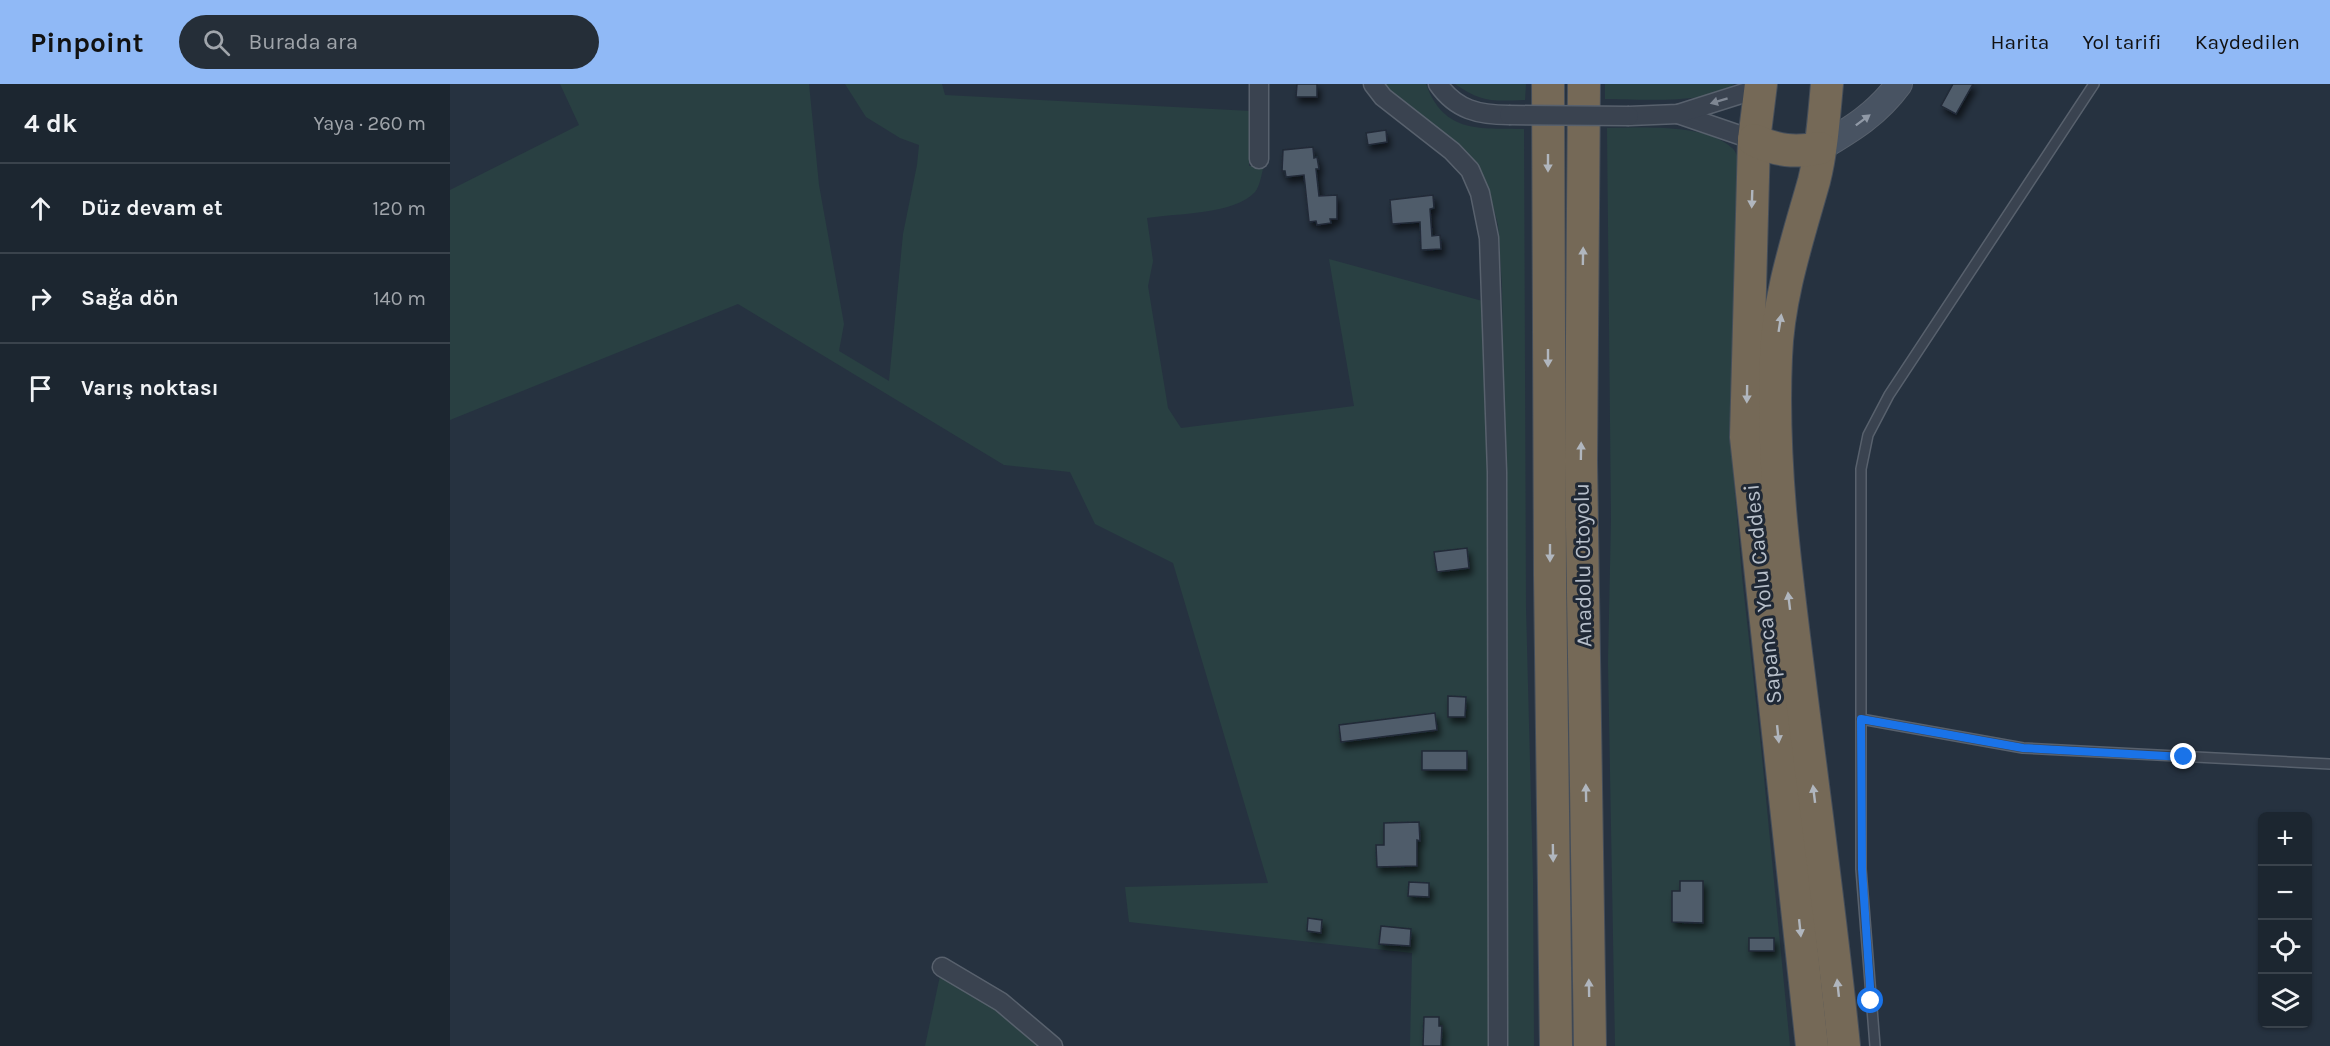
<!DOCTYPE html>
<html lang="tr">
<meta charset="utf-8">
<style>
body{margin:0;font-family:Karla,sans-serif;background:#252e38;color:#f1f3f6}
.controls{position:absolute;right:18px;bottom:18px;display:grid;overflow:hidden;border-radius:9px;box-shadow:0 2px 4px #0004}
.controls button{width:54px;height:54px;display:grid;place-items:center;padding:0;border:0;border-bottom:2px solid #3a434c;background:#1c2630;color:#f1f3f6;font:30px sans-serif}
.stop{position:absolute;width:18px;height:18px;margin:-14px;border:4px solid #1a73e8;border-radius:50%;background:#fff}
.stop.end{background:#1a73e8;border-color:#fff;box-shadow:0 2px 6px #0008}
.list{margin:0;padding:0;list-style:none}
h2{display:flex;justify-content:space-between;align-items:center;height:78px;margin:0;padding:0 24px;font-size:26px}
h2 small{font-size:20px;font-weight:400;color:#a0a5ab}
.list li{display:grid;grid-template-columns:39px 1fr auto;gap:18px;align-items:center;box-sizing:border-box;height:90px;padding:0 24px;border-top:2px solid #3a434c}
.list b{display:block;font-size:22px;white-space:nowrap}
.list em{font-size:20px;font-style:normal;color:#a0a5ab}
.icon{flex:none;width:33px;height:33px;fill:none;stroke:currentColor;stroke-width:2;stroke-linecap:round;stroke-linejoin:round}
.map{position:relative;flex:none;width:1880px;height:962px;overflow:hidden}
header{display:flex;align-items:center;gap:36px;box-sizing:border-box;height:84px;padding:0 30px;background:#90b9f6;color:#111}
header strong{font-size:28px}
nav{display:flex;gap:33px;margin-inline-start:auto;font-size:21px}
.search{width:420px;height:54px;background:#252e38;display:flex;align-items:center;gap:15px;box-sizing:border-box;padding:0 21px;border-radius:33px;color:#a0a5ab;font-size:22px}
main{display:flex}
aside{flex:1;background:#1c2630}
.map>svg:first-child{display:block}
</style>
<header>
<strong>Pinpoint</strong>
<div class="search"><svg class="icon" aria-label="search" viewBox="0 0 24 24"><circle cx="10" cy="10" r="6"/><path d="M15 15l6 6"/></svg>Burada ara</div>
<nav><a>Harita</a><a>Yol tarifi</a><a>Kaydedilen</a></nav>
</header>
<main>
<aside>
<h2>4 dk<small>Yaya · 260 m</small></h2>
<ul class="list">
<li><svg class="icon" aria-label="ahead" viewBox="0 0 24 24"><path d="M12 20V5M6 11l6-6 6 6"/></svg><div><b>Düz devam et</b></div><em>120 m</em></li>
<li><svg class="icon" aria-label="right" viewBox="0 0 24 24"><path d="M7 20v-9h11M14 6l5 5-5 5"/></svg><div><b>Sağa dön</b></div><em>140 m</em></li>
<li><svg class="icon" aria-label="arrive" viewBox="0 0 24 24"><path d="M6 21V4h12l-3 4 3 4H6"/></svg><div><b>Varış noktası</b></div></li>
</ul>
</aside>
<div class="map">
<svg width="1880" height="962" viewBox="0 0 1880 962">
<defs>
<filter id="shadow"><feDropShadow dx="3" dy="5.5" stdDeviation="3" flood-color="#0009"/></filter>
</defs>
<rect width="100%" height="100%" fill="#263240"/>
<g fill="#294042">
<path d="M110,0H359L369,101L394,240L389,267L439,297L453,150L467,81L469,61L450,54L416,33L395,0H492L495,11L801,27L799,82L814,81C812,88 810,102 805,108C784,131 726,129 697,134L703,177L698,202L718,324L731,344L904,322L879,175L1036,218L1039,296L1041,962H960L962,869L679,838L675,803L818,799L723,479L645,440L620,388L554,381L288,220L0,336V106L129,41Z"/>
<path d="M934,0H976C994,50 1030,44 1074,45L1076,524L1083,794L1084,962H1058L1057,508L1052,202L1048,141L1038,103L1022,73L950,17Z"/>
<path d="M1005,0H1076L1075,16C1042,17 1033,19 1005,0Z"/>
<path d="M1155,0H1284C1264,21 1185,15 1155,15Z"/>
<path d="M1157,44C1191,44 1255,39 1282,64C1286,67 1288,75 1290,80L1282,375L1292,493L1311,663L1340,962H1165L1158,578L1161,435Z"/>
<polygon points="490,892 547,925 592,959 585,962 475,962"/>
</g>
<g fill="#4f5b6b" stroke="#212a37" stroke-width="1.5" filter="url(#shadow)">
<polygon points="847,0 867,0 867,13 846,13"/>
<polygon points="1503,0 1523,0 1506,30 1491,22"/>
<polygon points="936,46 937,58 918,61 916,49"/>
<polygon points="863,63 864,74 867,73 869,85 866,85 869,112 887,111 887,135 880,135 881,139 867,141 866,137 859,138 854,91 836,93 835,87 832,87 833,66"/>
<polygon points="983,111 984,124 980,125 982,152 990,151 991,165 971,166 970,138 942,140 940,116"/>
<polygon points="1017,464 1019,484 987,488 984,468"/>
<polygon points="998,612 1016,613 1015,633 998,633"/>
<polygon points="985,629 987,646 891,658 889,641"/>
<rect x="972" y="667" width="45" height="19"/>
<polygon points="969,738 970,757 967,756 967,782 927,783 926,761 934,761 934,739"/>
<polygon points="1230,797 1253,797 1253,839 1222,838 1222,807 1230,807"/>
<polygon points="959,798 979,799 979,813 958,812"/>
<polygon points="858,834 872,836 871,849 857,847"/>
<polygon points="931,842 961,845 960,862 929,860"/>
<rect x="1299" y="854" width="25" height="13"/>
<polygon points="974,933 989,933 989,942 992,942 991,962 973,962"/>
</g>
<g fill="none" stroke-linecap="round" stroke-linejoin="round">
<defs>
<g id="lane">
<polyline points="1411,635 1573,664 1880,680"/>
<polyline points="1425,962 1411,785 1411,385 1418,351 1439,311 1644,0"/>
</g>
<g id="street">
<polyline points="923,0 933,13 1002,67 1020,86 1030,109 1039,154 1047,388 1048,962"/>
<path d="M988,0C1006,26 1029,31 1059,31"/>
<polyline points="1228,30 1304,56"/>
<polyline points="1179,32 1228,30 1310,4"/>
<polyline points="809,75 809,0"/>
<polyline points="492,883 551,918 603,962"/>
</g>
<path id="secondary" d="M1370,64C1402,45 1427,30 1449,0"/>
<g id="highway">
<polyline points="1098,0 1100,492 1106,962"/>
<polyline points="1134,0 1131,378 1140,962"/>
<polyline points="1311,0 1304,56 1296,353 1362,962"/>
<path d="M1377,0C1374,32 1372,65 1364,97C1348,154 1328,213 1326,273C1321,386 1337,496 1351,608C1366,726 1382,844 1394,962"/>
<path d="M1304,56C1327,67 1345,69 1370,64"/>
</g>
</defs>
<use href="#lane" stroke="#58616d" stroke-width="12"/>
<use href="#street" stroke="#58616d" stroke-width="21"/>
<use href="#secondary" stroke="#58616d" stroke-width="28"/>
<use href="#highway" stroke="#454e5a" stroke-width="34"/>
<use href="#lane" stroke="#3a4350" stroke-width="9"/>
<use href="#street" stroke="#3a4350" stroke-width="18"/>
<use href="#secondary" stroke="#485362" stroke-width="26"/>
<use href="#highway" stroke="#756957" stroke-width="32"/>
<defs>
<polyline id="street-bridge" points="1059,31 1179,32"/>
</defs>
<use href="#street-bridge" stroke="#58616d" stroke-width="21" stroke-linecap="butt"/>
<use href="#street-bridge" stroke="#3a4350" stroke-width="18"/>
</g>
<defs><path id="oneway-solid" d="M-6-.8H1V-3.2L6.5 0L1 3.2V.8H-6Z" transform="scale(1.5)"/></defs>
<use fill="#7f8793" href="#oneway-solid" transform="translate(1269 17) rotate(163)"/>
<use fill="#9099a6" href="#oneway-solid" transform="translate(1413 36) rotate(-37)"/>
<g fill="#b0b6be">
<use href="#oneway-solid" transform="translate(1098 79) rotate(90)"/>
<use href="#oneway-solid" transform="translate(1302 115) rotate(92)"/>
<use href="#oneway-solid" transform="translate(1133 172) rotate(-89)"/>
<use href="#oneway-solid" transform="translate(1330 239) rotate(-81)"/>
<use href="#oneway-solid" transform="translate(1098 274) rotate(90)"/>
<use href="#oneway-solid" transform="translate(1297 310) rotate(91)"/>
<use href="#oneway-solid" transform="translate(1131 367) rotate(-89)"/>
<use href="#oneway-solid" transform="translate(1100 469) rotate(90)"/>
<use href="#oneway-solid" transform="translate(1339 517) rotate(-97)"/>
<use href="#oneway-solid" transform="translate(1328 650) rotate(84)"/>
<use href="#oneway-solid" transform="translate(1136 709) rotate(-91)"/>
<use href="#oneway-solid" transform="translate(1364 710) rotate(-97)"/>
<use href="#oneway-solid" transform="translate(1103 769) rotate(89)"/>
<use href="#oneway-solid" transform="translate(1350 844) rotate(84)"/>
<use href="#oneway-solid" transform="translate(1139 904) rotate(-91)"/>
<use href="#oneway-solid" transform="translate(1388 904) rotate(-96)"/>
</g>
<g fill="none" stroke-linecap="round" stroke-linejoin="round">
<polyline stroke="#1a73e8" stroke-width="8" points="1421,917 1412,785 1411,635 1573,664 1734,673"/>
</g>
<g text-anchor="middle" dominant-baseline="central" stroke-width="6" stroke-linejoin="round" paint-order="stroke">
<g font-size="22" fill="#b7bfca" stroke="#1f2835">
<text transform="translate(1133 481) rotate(-91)">Anadolu Otoyolu</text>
<text transform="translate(1313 510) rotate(-96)">Sapanca Yolu Caddesi</text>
</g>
</g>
</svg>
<div class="controls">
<button>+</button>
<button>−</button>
<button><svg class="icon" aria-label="locate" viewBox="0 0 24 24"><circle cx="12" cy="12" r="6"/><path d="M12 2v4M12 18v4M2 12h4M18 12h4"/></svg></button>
<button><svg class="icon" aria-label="layers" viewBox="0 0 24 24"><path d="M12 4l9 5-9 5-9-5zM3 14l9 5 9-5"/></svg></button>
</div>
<div class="stop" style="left:1421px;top:917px"></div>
<div class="stop end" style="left:1734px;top:673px"></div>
</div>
</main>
